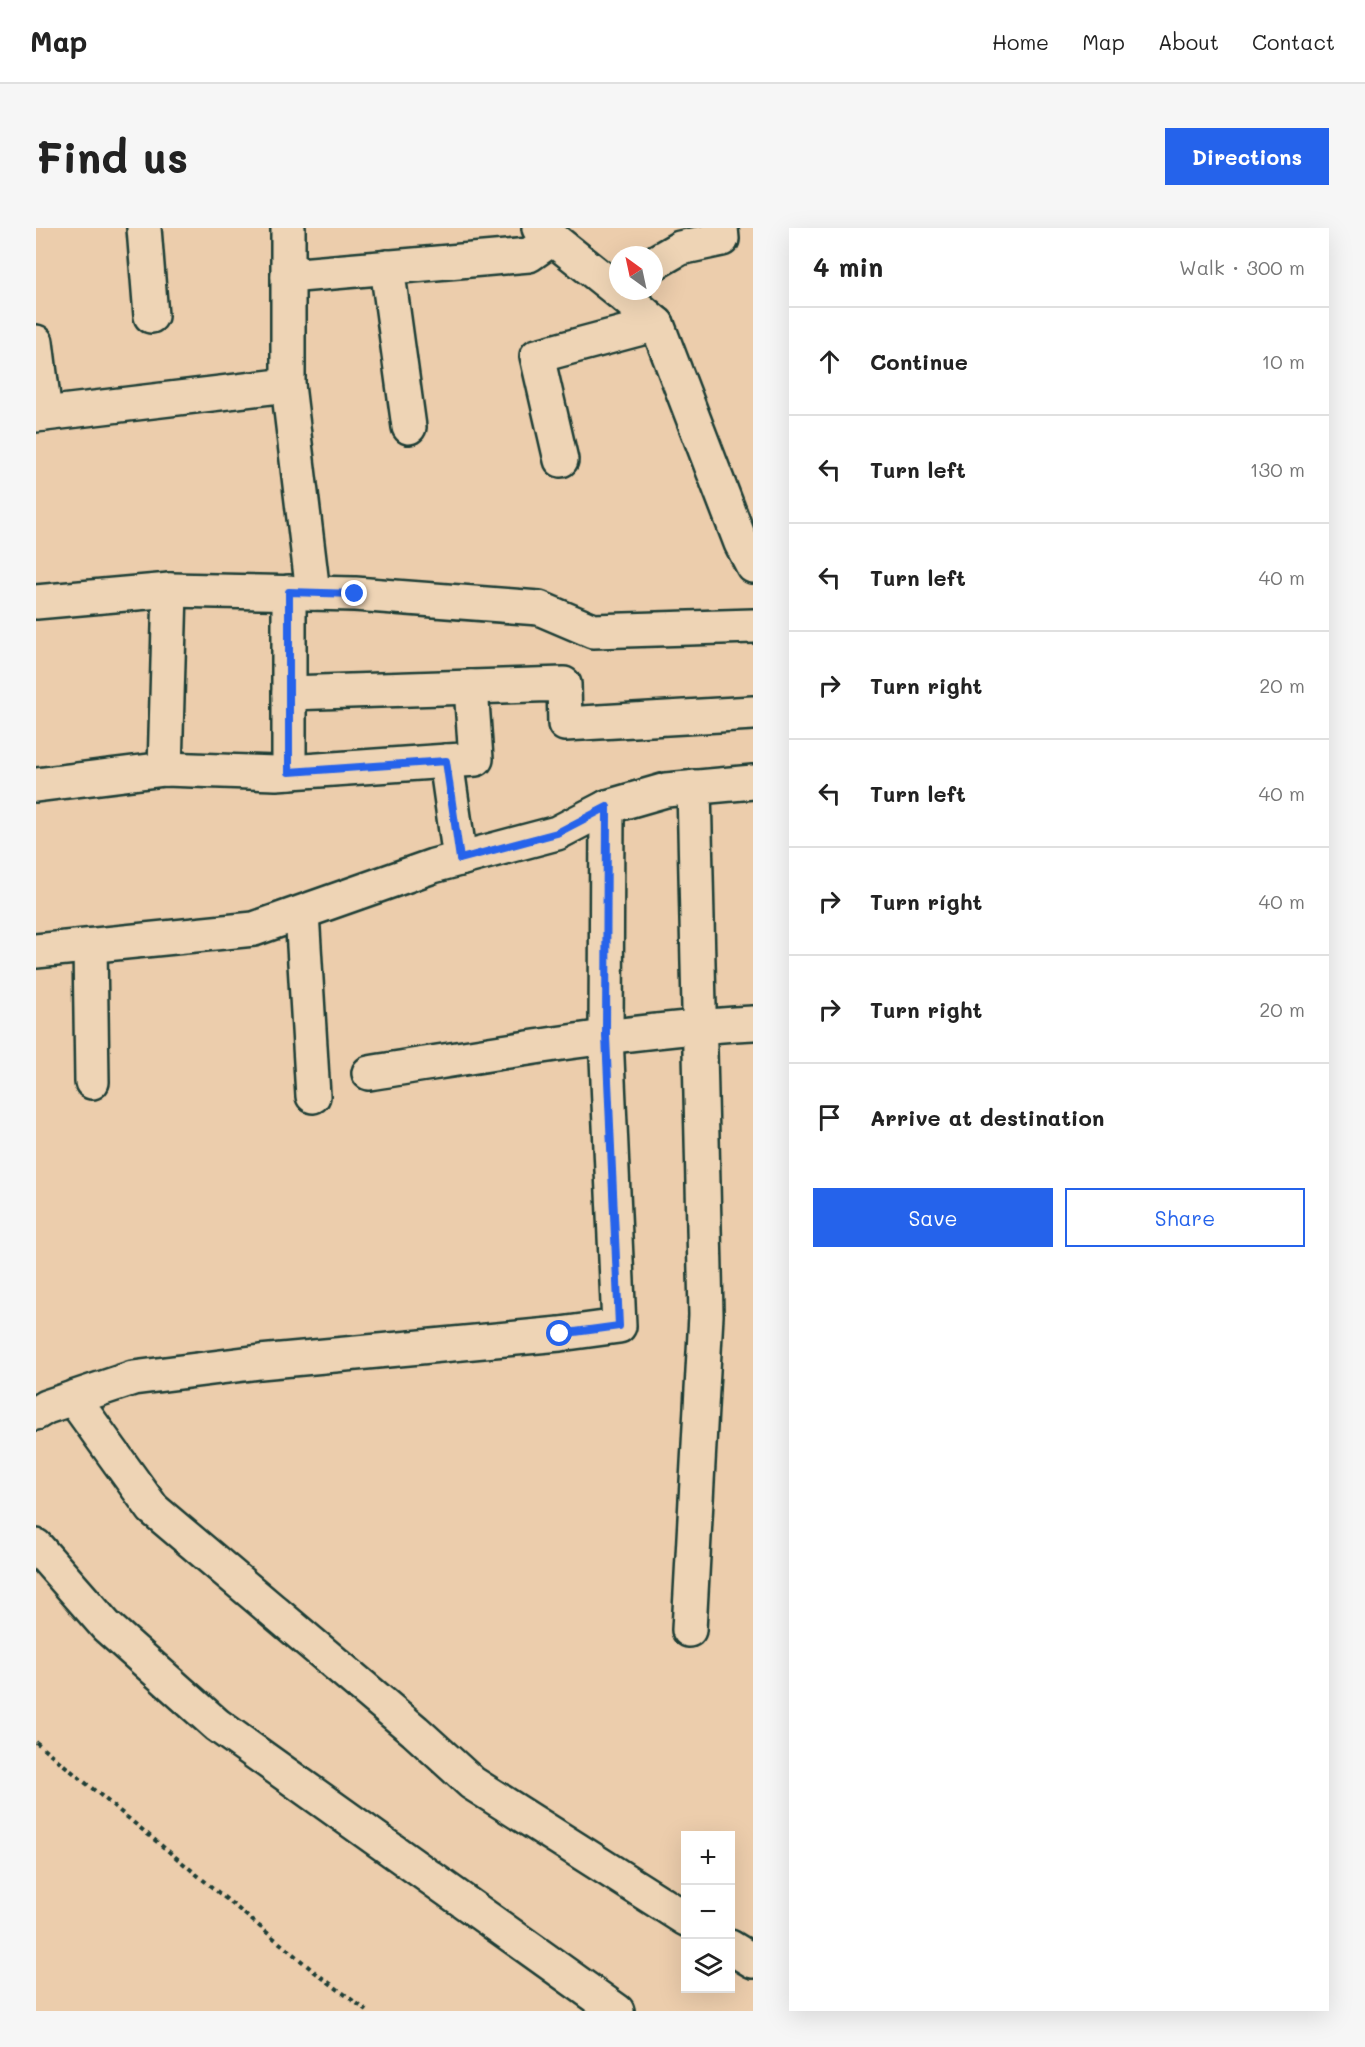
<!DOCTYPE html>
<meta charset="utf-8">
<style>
body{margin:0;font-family:Mali,sans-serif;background:#f6f6f6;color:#222}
.controls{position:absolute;right:18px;bottom:18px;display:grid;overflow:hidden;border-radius:0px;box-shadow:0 6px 24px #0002}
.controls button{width:54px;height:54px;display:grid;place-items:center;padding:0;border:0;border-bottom:2px solid #e0e0e0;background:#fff;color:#222;font:30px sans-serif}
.compass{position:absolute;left:573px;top:18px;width:54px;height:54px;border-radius:50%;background:#fff;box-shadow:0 6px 24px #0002;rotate:327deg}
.stop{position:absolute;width:18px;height:18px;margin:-14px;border:4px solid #2563eb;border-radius:50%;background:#fff}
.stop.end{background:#2563eb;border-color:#fff;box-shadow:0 2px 6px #0008}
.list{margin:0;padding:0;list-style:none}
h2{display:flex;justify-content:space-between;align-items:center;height:78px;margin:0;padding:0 24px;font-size:26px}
h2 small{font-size:20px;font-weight:400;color:#767676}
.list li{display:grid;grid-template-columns:39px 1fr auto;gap:18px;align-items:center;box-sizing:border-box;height:108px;padding:0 24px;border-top:2px solid #e0e0e0}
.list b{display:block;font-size:22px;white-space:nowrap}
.list em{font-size:20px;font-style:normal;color:#767676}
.actions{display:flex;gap:12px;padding:18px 24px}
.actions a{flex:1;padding:14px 0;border:2px solid #2563eb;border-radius:0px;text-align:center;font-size:21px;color:#2563eb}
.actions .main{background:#2563eb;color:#fff}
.icon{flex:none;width:33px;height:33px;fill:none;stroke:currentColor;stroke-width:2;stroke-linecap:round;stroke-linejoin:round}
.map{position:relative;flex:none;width:717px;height:1783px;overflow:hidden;border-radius:0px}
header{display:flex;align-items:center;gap:36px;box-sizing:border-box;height:84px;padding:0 30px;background:#fff;border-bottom:2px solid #e0e0e0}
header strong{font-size:28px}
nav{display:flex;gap:33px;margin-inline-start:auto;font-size:21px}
.intro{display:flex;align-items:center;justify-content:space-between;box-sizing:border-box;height:144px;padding:0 36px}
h1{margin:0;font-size:42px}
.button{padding:15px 27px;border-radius:0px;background:#2563eb;color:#fff;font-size:21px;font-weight:700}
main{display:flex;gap:36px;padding:0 36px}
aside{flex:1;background:#fff;border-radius:0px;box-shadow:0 6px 24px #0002}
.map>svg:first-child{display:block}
</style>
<header>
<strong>Map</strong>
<nav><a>Home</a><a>Map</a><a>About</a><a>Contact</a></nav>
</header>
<div class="intro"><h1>Find us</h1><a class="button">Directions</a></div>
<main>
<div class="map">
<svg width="717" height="1783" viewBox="0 0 717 1783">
<rect width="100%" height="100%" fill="#eccdac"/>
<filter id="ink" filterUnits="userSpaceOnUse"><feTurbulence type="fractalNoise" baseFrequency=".0167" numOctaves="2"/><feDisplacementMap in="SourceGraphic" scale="12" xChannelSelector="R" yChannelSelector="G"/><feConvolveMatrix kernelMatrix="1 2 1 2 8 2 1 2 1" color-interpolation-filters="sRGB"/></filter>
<g filter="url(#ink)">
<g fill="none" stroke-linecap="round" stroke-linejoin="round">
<defs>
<g id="minor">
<polyline points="108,0 115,88"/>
<polyline points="252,0 252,157 277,365"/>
<polyline points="503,0 582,63"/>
<polyline points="618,35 644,20 686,11 685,0"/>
<polyline points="351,39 373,199"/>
<polyline points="252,48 493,27 516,11"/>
<polyline points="582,63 621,96 705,315 717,338"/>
<polyline points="0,114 9,186"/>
<polyline points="0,187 252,157"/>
<polyline points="525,232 501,128 621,96"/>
<polyline points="253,364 253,544"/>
<polyline points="0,374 134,362 319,366 503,380 557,403 717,398"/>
<polyline points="253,465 528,456 529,496 717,485"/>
<polyline points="410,533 424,631"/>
<polyline points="129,541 134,362"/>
<polyline points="0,557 129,541 240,545 440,531 435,459"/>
<polyline points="266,685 277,868"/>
<polyline points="54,718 56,854"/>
<polyline points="0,723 218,701 397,638 521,605 571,579 630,562 717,554"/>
<path d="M333,845C461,825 588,802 717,795"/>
<polyline points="37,1170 117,1281 379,1503 436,1555 650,1691"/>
<polyline points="0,1185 10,1179 97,1150 224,1134 524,1106 583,1098 570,808 571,579"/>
<polyline points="653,1402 670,1087 658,559"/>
<polyline points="694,1719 717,1733"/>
</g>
<polyline id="major" points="0,1318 70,1398 181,1497 581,1783"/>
</defs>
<use href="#minor" stroke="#1f3d34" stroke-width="38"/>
<use href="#major" stroke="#1f3d34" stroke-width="38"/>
<polyline stroke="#1f3d34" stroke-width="4" stroke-dasharray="4.5 4.5" stroke-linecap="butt" points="0,1514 280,1745 331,1783"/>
<use href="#minor" stroke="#eed4b5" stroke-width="33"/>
<use href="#major" stroke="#eed4b5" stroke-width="33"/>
</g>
</g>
<g fill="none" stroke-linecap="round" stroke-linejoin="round" filter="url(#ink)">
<polyline stroke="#2563eb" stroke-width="8" points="319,366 253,364 253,544 410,533 424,631 521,605 571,579 570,808 583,1098 524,1106"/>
</g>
</svg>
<div class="controls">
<button>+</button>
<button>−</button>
<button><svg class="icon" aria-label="layers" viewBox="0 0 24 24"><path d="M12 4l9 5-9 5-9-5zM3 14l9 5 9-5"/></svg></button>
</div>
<svg class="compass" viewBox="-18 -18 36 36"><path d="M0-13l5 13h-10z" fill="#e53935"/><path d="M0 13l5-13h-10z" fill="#767676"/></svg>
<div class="stop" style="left:524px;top:1106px"></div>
<div class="stop end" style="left:319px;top:366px"></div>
</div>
<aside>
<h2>4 min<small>Walk · 300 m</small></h2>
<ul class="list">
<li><svg class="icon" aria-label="ahead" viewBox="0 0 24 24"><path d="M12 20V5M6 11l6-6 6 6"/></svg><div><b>Continue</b></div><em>10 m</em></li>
<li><svg class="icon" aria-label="left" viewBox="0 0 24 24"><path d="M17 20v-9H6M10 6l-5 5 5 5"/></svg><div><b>Turn left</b></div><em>130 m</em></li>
<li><svg class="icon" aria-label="left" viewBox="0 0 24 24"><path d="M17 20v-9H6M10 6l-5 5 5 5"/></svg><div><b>Turn left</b></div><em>40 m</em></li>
<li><svg class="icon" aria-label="right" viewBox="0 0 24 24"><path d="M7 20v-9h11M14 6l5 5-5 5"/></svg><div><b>Turn right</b></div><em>20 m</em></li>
<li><svg class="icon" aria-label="left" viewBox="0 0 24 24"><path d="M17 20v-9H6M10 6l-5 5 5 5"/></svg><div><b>Turn left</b></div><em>40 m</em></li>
<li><svg class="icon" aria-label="right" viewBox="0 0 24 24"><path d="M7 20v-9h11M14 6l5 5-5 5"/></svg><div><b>Turn right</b></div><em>40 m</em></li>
<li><svg class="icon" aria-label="right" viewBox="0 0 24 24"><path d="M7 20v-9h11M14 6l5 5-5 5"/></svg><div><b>Turn right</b></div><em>20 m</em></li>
<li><svg class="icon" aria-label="arrive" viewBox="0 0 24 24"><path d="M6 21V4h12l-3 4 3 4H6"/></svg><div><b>Arrive at destination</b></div></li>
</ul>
<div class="actions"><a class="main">Save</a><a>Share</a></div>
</aside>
</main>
